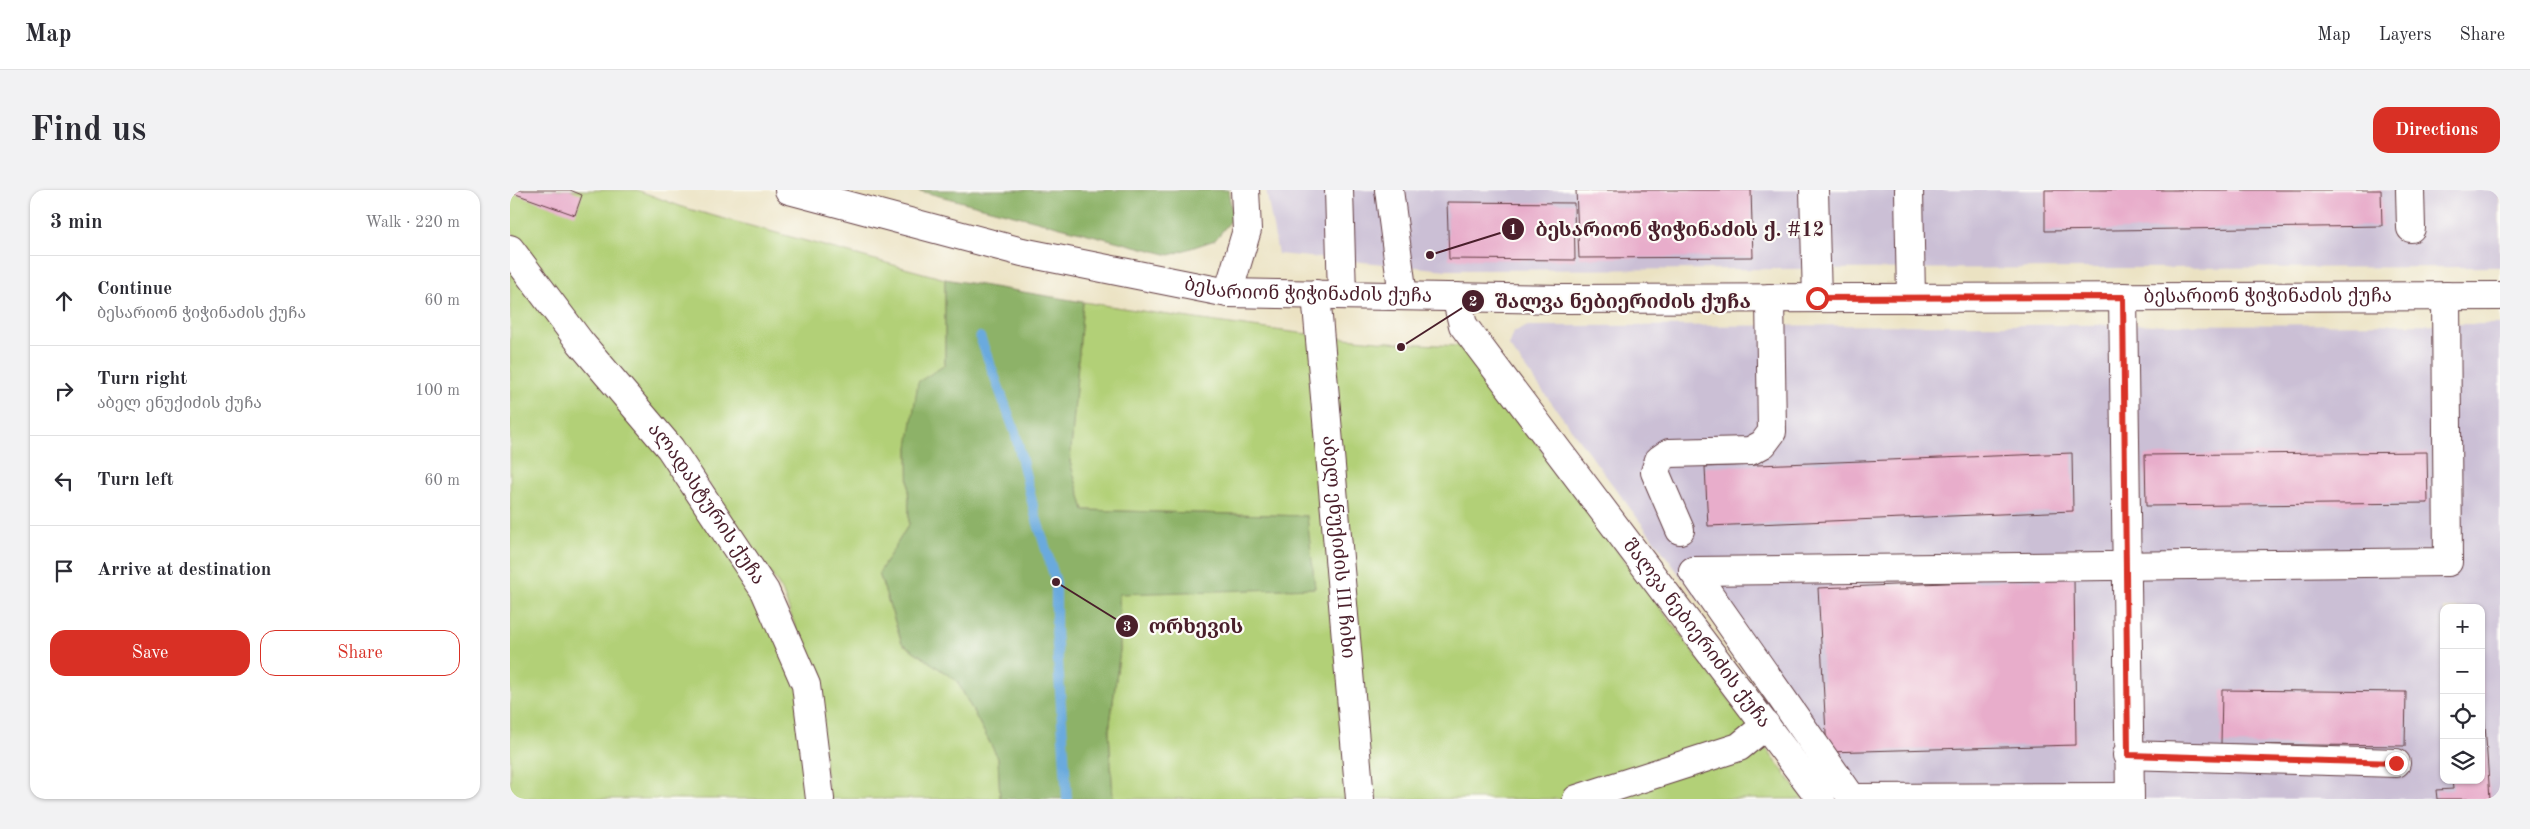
<!DOCTYPE html>
<meta charset="utf-8">
<style>
body{margin:0;font-family:"Old Standard TT","Noto Serif Georgian",serif;background:#f2f2f3;color:#2b2b33}
.controls{position:absolute;right:15px;bottom:15px;display:grid;overflow:hidden;border-radius:10px;box-shadow:0 1px 4px #0004}
.controls button{width:45px;height:45px;display:grid;place-items:center;padding:0;border:0;border-bottom:1px solid #e1e1e2;background:#fff;color:#2b2b33;font:25px sans-serif}
.stop{position:absolute;width:15px;height:15px;margin:-11px;border:4px solid #d93025;border-radius:50%;background:#fff}
.stop.end{background:#d93025;border-color:#fff;box-shadow:0 1px 5px #0008}
.list{margin:0;padding:0;list-style:none}
h2{display:flex;justify-content:space-between;align-items:center;height:65px;margin:0;padding:0 20px;font-size:21px}
h2 small{font-size:16px;font-weight:400;color:#7c7c81}
.list li{display:grid;grid-template-columns:32px 1fr auto;gap:15px;align-items:center;box-sizing:border-box;height:90px;padding:0 20px;border-top:1px solid #e1e1e2}
.list b{display:block;font-size:19px;white-space:nowrap}
.list p{margin:0;font-size:16px;white-space:nowrap;color:#7c7c81}
.list em{font-size:16px;font-style:normal;color:#7c7c81}
.actions{display:flex;gap:10px;padding:15px 20px}
.actions a{flex:1;padding:11px 0;border:1px solid #d93025;border-radius:15px;text-align:center;font-size:18px;color:#d93025}
.actions .main{background:#d93025;color:#fff}
.icon{flex:none;width:28px;height:28px;fill:none;stroke:currentColor;stroke-width:2;stroke-linecap:round;stroke-linejoin:round}
.map{position:relative;flex:none;width:1990px;height:609px;overflow:hidden;border-radius:15px}
header{display:flex;align-items:center;gap:30px;box-sizing:border-box;height:70px;padding:0 25px;background:#fff;border-bottom:1px solid #e1e1e2}
header strong{font-size:24px}
nav{display:flex;gap:28px;margin-inline-start:auto;font-size:18px}
.intro{display:flex;align-items:center;justify-content:space-between;box-sizing:border-box;height:120px;padding:0 30px}
h1{margin:0;font-size:35px}
.button{padding:12px 22px;border-radius:15px;background:#d93025;color:#fff;font-size:18px;font-weight:700}
main{display:flex;gap:30px;padding:0 30px}
aside{flex:1;background:#fff;border-radius:15px;box-shadow:0 1px 4px #0004}
.map>svg:first-child{display:block}
</style>
<header>
<strong>Map</strong>
<nav><a>Map</a><a>Layers</a><a>Share</a></nav>
</header>
<div class="intro"><h1>Find us</h1><a class="button">Directions</a></div>
<main>
<aside>
<h2>3 min<small>Walk · 220 m</small></h2>
<ul class="list">
<li><svg class="icon" aria-label="ahead" viewBox="0 0 24 24"><path d="M12 20V5M6 11l6-6 6 6"/></svg><div><b>Continue</b><p>ბესარიონ ჭიჭინაძის ქუჩა</p></div><em>60 m</em></li>
<li><svg class="icon" aria-label="right" viewBox="0 0 24 24"><path d="M7 20v-9h11M14 6l5 5-5 5"/></svg><div><b>Turn right</b><p>აბელ ენუქიძის ქუჩა</p></div><em>100 m</em></li>
<li><svg class="icon" aria-label="left" viewBox="0 0 24 24"><path d="M17 20v-9H6M10 6l-5 5 5 5"/></svg><div><b>Turn left</b></div><em>60 m</em></li>
<li><svg class="icon" aria-label="arrive" viewBox="0 0 24 24"><path d="M6 21V4h12l-3 4 3 4H6"/></svg><div><b>Arrive at destination</b></div></li>
</ul>
<div class="actions"><a class="main">Save</a><a>Share</a></div>
</aside>
<div class="map">
<svg width="1990" height="609" viewBox="0 0 1990 609">
<rect width="100%" height="100%" fill="#fdfcf7"/>
<filter id="ink" filterUnits="userSpaceOnUse"><feTurbulence type="fractalNoise" baseFrequency=".02" numOctaves="2"/><feDisplacementMap in="SourceGraphic" scale="10" xChannelSelector="R" yChannelSelector="G"/><feConvolveMatrix kernelMatrix="1 2 1 2 8 2 1 2 1" color-interpolation-filters="sRGB"/></filter>
<filter id="wash" filterUnits="userSpaceOnUse"><feTurbulence type="fractalNoise" baseFrequency=".0096" numOctaves="4" result="noise"/><feDisplacementMap in="SourceGraphic" scale="20" xChannelSelector="R" yChannelSelector="G"/><feGaussianBlur stdDeviation="1.12" result="paint"/><feColorMatrix in="noise" values="0 0 0 0 0 0 0 0 0 0 0 0 0 0 0 0 0 1.4 0 .05"/><feComposite in="paint" operator="in"/></filter>
<g filter="url(#wash)">
<rect width="100%" height="100%" fill="#ebe2c2"/>
<g fill="#cbbfd5" fill-rule="evenodd">
<polygon points="756,0 1989,0 1990,77 937,80 768,64"/>
<path d="M1990,134V609H1337L999,156L1004,142L1018,136ZM1934,418H1971V590H1934Z"/>
</g>
<g fill="#b2d077" stroke="#7e7851">
<polygon points="0,0 127,0 175,18 435,89 435,176 398,257 399,334 369,383 392,453 447,491 488,568 490,609 319,609 305,491 272,400 178,263 81,152 0,39"/>
<polygon points="0,64 171,289 250,402 291,494 305,609 0,609"/>
<path d="M573,112C699,131 825,152 953,156L1294,609H603L599,541L610,460L609,403L805,398L796,326L574,320L560,272Z"/>
</g>
<g fill="#8db268" stroke="#6c684a">
<polygon points="406,0 718,0 723,28 705,50 660,65"/>
<polygon points="435,89 573,112 560,272 574,320 797,326 805,398 609,404 610,460 599,541 603,609 490,609 488,568 447,491 392,453 369,383 399,334 398,257 408,192 435,175"/>
</g>
<g fill="none" stroke-linecap="round" stroke-linejoin="round">
<polyline stroke="#6aaadd" stroke-width="10" points="470,147 505,242 525,324 546,392 546,440 557,609"/>
</g>
<g id="blocks">
<g fill="#e8adcb">
<polygon points="0,0 60,0 72,5 65,25 0,2"/>
<polygon points="1066,0 1241,0 1243,67 1069,68"/>
<polygon points="1535,0 1871,0 1872,36 1535,41"/>
<polygon points="937,12 1064,13 1065,70 939,69"/>
<polygon points="1917,262 1918,313 1636,316 1635,265"/>
<polygon points="1562,263 1563,321 1198,336 1195,277"/>
<polygon points="1564,388 1566,555 1317,562 1308,398"/>
<polygon points="1971,474 1980,609 1927,609 1926,600 1943,599 1942,590 1971,590"/>
<polygon points="1712,500 1896,502 1895,556 1711,554"/>
</g>
</g>
</g>
<g filter="url(#ink)">
<use href="#blocks" fill-opacity="0" stroke="#623c42" stroke-width="1"/>
<g fill="none" stroke-linecap="round" stroke-linejoin="round">
<defs>
<g id="minor">
<path id="s1" d="M279,0L512,62L718,103L1052,109L1990,106"/>
<polyline points="829,0 832,105"/>
<polyline points="879,0 893,106"/>
<polyline points="1304,0 1307,108"/>
<polyline points="1399,0 1401,108"/>
<polyline points="1900,0 1901,38"/>
<path id="s2" d="M0,59L70,152L160,258L255,401L296,495L310,609"/>
<polyline points="718,103 737,40 735,0"/>
<path id="s3" d="M806,104L850,609"/>
<path id="s4" d="M946,107L953,135L1311,609"/>
<polyline points="1613,107 1620,609"/>
<polyline points="1170,340 1145,282 1149,270 1159,263 1240,261 1253,254 1262,242 1260,108"/>
<polyline points="1183,381 1938,372 1936,106"/>
<polyline points="1183,381 1342,608 1618,607"/>
<polyline points="1617,565 1886,573"/>
<polyline points="1067,609 1229,557 1256,535"/>
</g>
</defs>
<use href="#minor" stroke="#623c42" stroke-width="30"/>
<use href="#minor" stroke="#fff" stroke-width="28"/>
</g>
</g>
<g fill="none" stroke-linecap="round" stroke-linejoin="round" filter="url(#ink)">
<polyline stroke="#d93025" stroke-width="6" points="1307,108 1613,107 1618,565 1886,573"/>
</g>
<g text-anchor="middle" dominant-baseline="central" stroke-width="4.5" stroke-linejoin="round" paint-order="stroke">
<g font-size="19" fill="#4a1f2b" stroke="#fdfcf7">
<text stroke="none"><textPath href="#s1" startOffset="531">ბესარიონ ჭიჭინაძის ქუჩა</textPath></text>
<text stroke="none"><textPath href="#s1" startOffset="1491">ბესარიონ ჭიჭინაძის ქუჩა</textPath></text>
<text stroke="none"><textPath href="#s2" startOffset="322">ალადასტურის ქუჩა</textPath></text>
<text stroke="none"><textPath href="#s3" startOffset="254">აბელ ენუქიძის III ჩიხი</textPath></text>
<text stroke="none"><textPath href="#s4" startOffset="416">შალვა ნებიერიძის ქუჩა</textPath></text>
</g>
</g>
<path fill="none" stroke="#4a1f2b" stroke-width="2" d="M920 65L1003 39M891 157L963 111M546 392L617 436"/>
<g fill="#4a1f2b" stroke="#fdfcf7" stroke-width="2">
<circle cx="920" cy="65" r="5"/>
<circle cx="891" cy="157" r="5"/>
<circle cx="546" cy="392" r="5"/>
<circle cx="1003" cy="39" r="12"/>
<circle cx="963" cy="111" r="12"/>
<circle cx="617" cy="436" r="12"/>
</g>
<g font-size="15" text-anchor="middle" font-weight="bold" fill="#fff">
<text x="1003" y="44">1</text>
<text x="963" y="116">2</text>
<text x="617" y="441">3</text>
</g>
<g font-size="20" text-anchor="middle" font-weight="bold" fill="#4a1f2b" stroke="#fdfcf7" stroke-width="4.5" stroke-linejoin="round" paint-order="stroke">
<text x="1170" y="46">ბესარიონ ჭიჭინაძის ქ. #12</text>
<text x="1113" y="118">შალვა ნებიერიძის ქუჩა</text>
<text x="686" y="443">ორხევის</text>
</g>
</svg>
<div class="controls">
<button>+</button>
<button>−</button>
<button><svg class="icon" aria-label="locate" viewBox="0 0 24 24"><circle cx="12" cy="12" r="6"/><path d="M12 2v4M12 18v4M2 12h4M18 12h4"/></svg></button>
<button><svg class="icon" aria-label="layers" viewBox="0 0 24 24"><path d="M12 4l9 5-9 5-9-5zM3 14l9 5 9-5"/></svg></button>
</div>
<div class="stop" style="left:1307px;top:108px"></div>
<div class="stop end" style="left:1886px;top:573px"></div>
</div>
</main>
